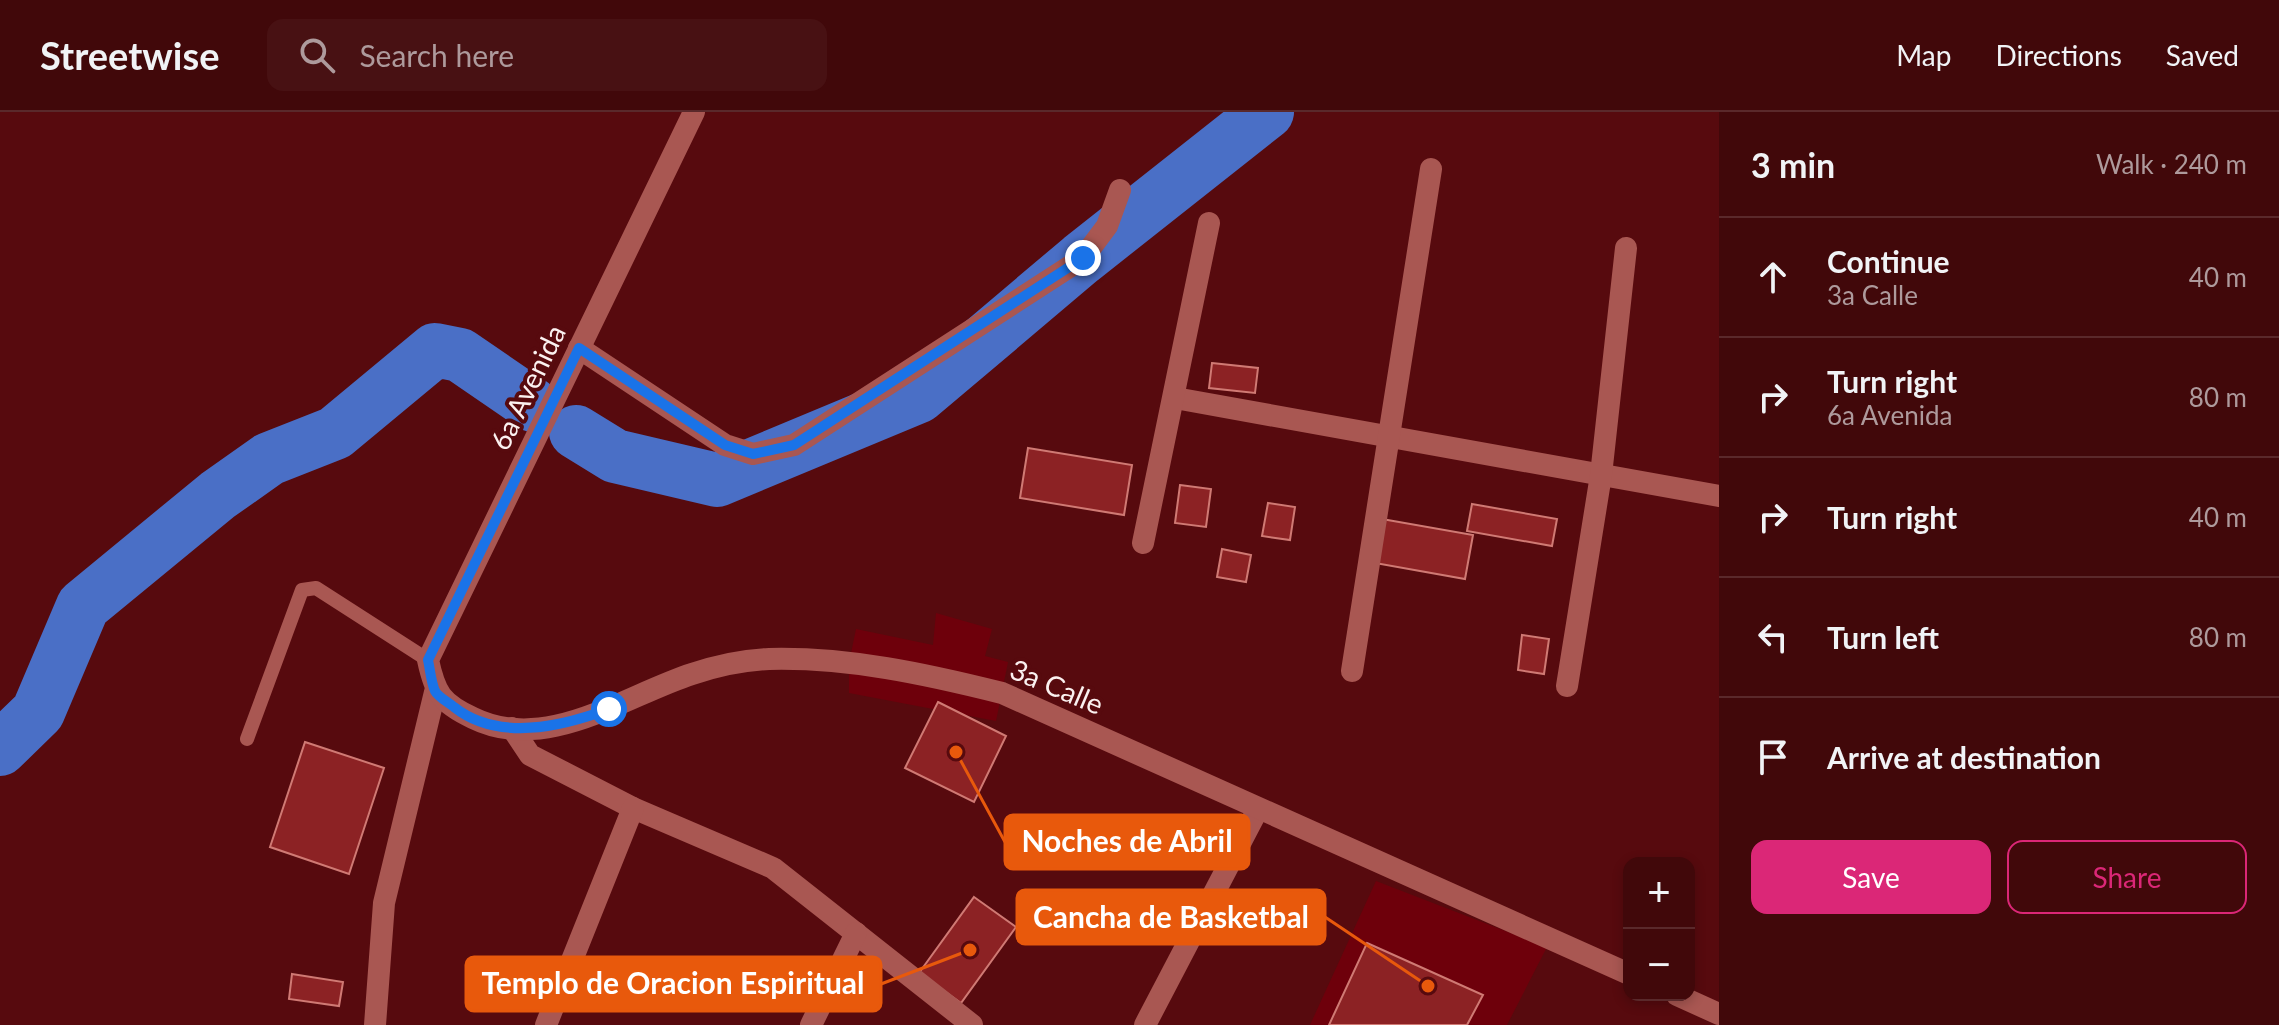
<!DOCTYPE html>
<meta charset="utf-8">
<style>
body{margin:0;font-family:Lato,sans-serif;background:#481113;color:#f1f3f6}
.controls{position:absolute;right:24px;bottom:24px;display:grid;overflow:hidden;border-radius:16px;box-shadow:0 4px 12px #0003}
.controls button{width:72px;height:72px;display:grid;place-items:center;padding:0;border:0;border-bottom:2px solid #5a292b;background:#41080a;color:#f1f3f6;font:40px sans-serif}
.stop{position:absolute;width:24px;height:24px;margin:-18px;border:6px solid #1a73e8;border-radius:50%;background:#fff}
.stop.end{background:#1a73e8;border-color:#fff;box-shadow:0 2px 8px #0008}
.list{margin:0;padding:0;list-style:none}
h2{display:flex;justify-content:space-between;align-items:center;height:104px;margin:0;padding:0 32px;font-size:34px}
h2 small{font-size:26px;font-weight:400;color:#ae9a9c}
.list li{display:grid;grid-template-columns:52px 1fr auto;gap:24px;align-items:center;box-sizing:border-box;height:120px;padding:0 32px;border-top:2px solid #5a292b}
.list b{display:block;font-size:30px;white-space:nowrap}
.list p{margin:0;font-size:26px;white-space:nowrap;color:#ae9a9c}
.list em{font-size:26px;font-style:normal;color:#ae9a9c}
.actions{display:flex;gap:16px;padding:24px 32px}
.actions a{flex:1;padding:18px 0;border:2px solid #db2777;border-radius:16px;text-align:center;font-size:28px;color:#db2777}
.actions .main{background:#db2777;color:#fff}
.icon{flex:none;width:44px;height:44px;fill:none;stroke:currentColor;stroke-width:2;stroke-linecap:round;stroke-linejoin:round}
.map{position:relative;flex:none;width:1719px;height:913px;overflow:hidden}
header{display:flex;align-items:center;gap:48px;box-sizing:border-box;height:112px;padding:0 40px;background:#41080a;border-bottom:2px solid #5a292b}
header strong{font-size:38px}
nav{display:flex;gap:44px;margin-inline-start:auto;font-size:28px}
.search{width:560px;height:72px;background:#481113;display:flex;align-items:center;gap:20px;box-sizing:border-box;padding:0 28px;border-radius:16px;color:#ae9a9c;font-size:30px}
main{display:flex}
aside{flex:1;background:#41080a}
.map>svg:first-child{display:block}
</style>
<header>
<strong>Streetwise</strong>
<div class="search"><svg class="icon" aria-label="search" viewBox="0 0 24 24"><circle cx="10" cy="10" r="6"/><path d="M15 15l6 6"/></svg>Search here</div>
<nav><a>Map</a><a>Directions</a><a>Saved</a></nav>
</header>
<main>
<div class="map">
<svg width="1719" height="913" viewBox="0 0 1719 913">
<rect width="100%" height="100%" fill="#570a0e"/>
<g fill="#6e000b">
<polygon points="936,501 992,517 985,544 1008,550 996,609 849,581 849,551 856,517 933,533"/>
<polygon points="1376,769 1547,835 1507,913 1310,913"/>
</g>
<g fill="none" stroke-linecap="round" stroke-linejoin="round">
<g stroke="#4a6fc6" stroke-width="54">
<polyline points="576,320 615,344 717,368 919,284 1081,147 1267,0"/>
<polyline points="0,637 38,600 83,494 218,383 269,347 335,321 435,238 460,243 533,293"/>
</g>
</g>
<g fill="#8c2224" stroke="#d07a74" stroke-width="2">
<polygon points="1212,251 1258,256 1255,281 1209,276"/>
<polygon points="1028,336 1132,353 1124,403 1020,386"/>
<polygon points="1180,373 1211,377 1206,415 1175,411"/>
<polygon points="1268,391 1295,395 1290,428 1262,424"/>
<polygon points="1472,392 1557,407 1552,434 1467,419"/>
<polygon points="1382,407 1473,423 1465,467 1375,451"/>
<polygon points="1222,437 1251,443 1246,470 1217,465"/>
<polygon points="1522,523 1549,527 1544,562 1518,558"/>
<polygon points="938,590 1006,624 974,690 905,656"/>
<polygon points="305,630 384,656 349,762 270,735"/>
<polygon points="974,785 1016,815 961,891 919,861"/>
<polygon points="1367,831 1483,883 1467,913 1329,913"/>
<polygon points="292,862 343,870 339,894 289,887"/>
</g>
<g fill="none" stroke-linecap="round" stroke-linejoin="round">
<polyline stroke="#a95752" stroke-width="14" points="247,627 302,478 316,476 428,548"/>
<g stroke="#a95752" stroke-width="22">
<polyline points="579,236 725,333 753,342 794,333 1083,146 1107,114 1120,78"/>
<polyline points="1175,286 1719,384"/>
<polyline points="1143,431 1209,111"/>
<polyline points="1352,559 1431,57"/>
<polyline points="1567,574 1601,363 1626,136"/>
<polyline points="512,616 530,643 633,696 773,756 972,913"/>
<polyline points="375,913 384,791 435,580"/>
<polyline points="546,913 633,696"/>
<polyline points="811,913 856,821"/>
<polyline points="1145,913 1258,697"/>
</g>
<g stroke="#a95752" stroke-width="22">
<path d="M694,0L428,548C435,581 441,591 473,606C546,642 624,584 692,562C716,554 743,548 769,547C848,545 926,562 1002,581L1629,862"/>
<polyline points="1677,883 1719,902"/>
</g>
</g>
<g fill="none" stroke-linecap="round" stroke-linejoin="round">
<path stroke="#1a73e8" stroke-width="10" d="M609,597C561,615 498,630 454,595C448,590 438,585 435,579C431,570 430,557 428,548L579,236L725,333L753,342L794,333L1083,146"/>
</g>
<g text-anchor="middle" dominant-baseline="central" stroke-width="8" stroke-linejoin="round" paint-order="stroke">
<g font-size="28" fill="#fbf1f0" stroke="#570a0e">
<text transform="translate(527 275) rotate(-64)">6a Avenida</text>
<text transform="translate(1057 574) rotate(23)">3a Calle</text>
</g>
</g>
<path fill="none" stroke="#e8590c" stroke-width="3" d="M956 640L1005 730M1428 874L1325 805M970 838L881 872"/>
<g fill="#e8590c" stroke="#570a0e" stroke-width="3">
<circle cx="956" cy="640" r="8"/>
<circle cx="1428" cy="874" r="8"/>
<circle cx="970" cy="838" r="8"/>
</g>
<g fill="#e8590c" stroke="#e8590c" stroke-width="3">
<rect x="1005" y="703" width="244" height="54" rx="8"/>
<rect x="1017" y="778" width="308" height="54" rx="8"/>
<rect x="466" y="845" width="415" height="54" rx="8"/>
</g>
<g font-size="30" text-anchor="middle" font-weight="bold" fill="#fff">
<text x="1127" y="740">Noches de Abril</text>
<text x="1171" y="816">Cancha de Basketbal</text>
<text x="673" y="882">Templo de Oracion Espiritual</text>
</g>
</svg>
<div class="controls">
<button>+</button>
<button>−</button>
</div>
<div class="stop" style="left:609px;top:597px"></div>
<div class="stop end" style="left:1083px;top:146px"></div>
</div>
<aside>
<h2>3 min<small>Walk · 240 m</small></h2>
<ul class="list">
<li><svg class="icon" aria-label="ahead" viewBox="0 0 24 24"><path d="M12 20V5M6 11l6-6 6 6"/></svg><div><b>Continue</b><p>3a Calle</p></div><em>40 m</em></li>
<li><svg class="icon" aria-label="right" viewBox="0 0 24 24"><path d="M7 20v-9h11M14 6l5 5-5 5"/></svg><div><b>Turn right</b><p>6a Avenida</p></div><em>80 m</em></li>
<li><svg class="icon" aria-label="right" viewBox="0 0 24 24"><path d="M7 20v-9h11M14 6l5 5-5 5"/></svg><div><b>Turn right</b></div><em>40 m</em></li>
<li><svg class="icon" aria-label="left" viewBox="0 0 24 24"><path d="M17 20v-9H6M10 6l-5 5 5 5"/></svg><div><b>Turn left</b></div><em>80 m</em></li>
<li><svg class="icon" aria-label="arrive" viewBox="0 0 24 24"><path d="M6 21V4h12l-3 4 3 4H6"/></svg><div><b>Arrive at destination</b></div></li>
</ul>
<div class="actions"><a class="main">Save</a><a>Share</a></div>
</aside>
</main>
